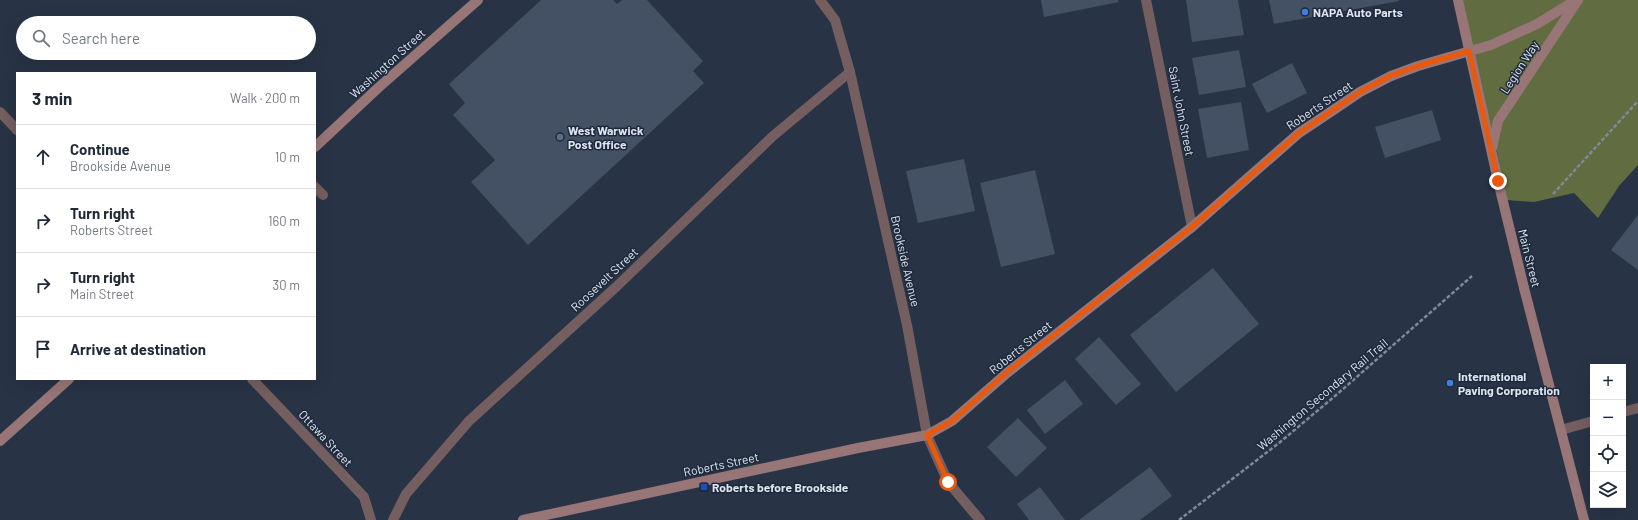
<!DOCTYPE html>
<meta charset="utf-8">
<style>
body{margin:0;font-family:Barlow,sans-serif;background:#f2f2f3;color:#1f2937}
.controls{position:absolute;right:12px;bottom:12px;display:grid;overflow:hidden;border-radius:0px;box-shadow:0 4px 16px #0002}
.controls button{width:36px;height:36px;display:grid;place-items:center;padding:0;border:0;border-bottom:1px solid #e0e1e3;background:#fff;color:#1f2937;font:20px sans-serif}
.stop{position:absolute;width:12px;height:12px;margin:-9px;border:3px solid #ea580c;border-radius:50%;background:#fff}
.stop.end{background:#ea580c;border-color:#fff;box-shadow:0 1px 4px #0008}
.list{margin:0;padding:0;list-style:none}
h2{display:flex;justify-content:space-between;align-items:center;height:52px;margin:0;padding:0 16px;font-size:17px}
h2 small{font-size:13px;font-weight:400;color:#747a83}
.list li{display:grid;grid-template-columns:26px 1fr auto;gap:12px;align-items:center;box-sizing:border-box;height:64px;padding:0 16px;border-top:1px solid #e0e1e3}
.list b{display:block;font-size:15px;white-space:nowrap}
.list p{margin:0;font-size:13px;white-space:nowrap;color:#747a83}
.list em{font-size:13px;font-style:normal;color:#747a83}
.icon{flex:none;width:22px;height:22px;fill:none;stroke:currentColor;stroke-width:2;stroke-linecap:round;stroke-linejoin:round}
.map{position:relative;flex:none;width:1638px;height:520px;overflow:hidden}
.search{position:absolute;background:#fff;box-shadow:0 4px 16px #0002;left:16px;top:16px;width:300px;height:44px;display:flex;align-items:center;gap:10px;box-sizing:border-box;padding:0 14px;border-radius:22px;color:#747a83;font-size:15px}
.panel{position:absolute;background:#fff;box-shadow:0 4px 16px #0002;left:16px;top:72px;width:300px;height:308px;border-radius:0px}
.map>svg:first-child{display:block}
</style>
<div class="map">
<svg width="1638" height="520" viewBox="0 0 1638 520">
<rect width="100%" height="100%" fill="#283345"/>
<polygon fill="#626c41" points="1459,0 1638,0 1638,165 1619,186 1598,218 1574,193 1534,202 1507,200 1502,184 1496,146 1485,113"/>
<g fill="#445064">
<polygon points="541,0 613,0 617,4 622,0 647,0 703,61 693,71 704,83 528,245 471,182 495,160 453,115 465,103 449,84"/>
<polygon points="1041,0 1118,0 1119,2 1044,17"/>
<polygon points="1186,0 1238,0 1244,35 1192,42"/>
<polygon points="1269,0 1399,0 1399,1 1274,24"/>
<polygon points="1239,50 1246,87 1199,95 1192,58"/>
<polygon points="1292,63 1307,93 1267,113 1252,84"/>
<polygon points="1241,102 1249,150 1207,158 1198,109"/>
<polygon points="1432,110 1441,140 1385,158 1375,127"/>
<polygon points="964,159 975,211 918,223 906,171"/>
<polygon points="1035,170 1055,254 1001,267 980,183"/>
<polygon points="1638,215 1638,270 1611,250"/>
<polygon points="1213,268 1259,324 1176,392 1130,335"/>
<polygon points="1099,337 1141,384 1116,405 1075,359"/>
<polygon points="1065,380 1083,404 1045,434 1027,410"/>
<polygon points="1018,418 1047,448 1016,477 987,447"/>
<polygon points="1150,467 1172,496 1140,520 1079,520"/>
<polygon points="1040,487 1065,520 1029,520 1017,504"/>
</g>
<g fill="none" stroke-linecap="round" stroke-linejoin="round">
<g stroke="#7f8998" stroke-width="2.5" stroke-dasharray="4 2" stroke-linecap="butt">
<polyline points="1553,194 1638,101"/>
<polyline points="1179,520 1279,443 1335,396 1472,276"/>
</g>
<polyline stroke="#745e5f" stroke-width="10" points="315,187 323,195"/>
<g stroke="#745e5f" stroke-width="10">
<polyline points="820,0 835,20 850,72 907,325 927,435 948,482 980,520"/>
<polyline points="1146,0 1192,227"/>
<polyline points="0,112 17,130"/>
<polyline points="252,379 364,497 371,520"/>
<polyline points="1623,412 1638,408"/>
<polyline points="1561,430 1593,421"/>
<polyline points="393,520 406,494 469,421 616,287 773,136 850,72"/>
</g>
<g stroke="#987577" stroke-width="10">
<polyline points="1458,0 1498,181"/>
<polyline points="315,147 378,88 478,0"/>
<polyline points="1492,148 1498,121 1578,0"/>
<polyline points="1524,288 1584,520"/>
<polyline points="0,441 69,379"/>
<polyline points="523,520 858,448 927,435 952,421 1007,373 1192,227 1299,133 1329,113 1360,92 1391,76 1418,66 1491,45 1537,24 1576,0"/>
</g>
<polyline stroke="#987577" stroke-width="10" points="1498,181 1524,288"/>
</g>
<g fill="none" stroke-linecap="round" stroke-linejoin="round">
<polyline stroke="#ea580c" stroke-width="5" points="948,482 927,435 952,421 1006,373 1192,227 1299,133 1360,92 1390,76 1418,66 1469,51 1498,181"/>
</g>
<g fill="#3f7fe0" stroke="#1e293b" stroke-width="1.5">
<circle cx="1305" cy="12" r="4"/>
<circle cx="1450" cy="383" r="4"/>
</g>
<circle fill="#5c6f8a" stroke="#1e293b" stroke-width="1.5" cx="560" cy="137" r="4"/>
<rect fill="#1a4fb4" stroke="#1e293b" stroke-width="1.5" x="700" y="483" width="8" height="8" rx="2"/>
<g text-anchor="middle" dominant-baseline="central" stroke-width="3" stroke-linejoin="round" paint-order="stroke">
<g font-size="12" font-weight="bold" fill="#dee6f2" stroke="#1e293b" text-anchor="start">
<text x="1313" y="12">NAPA Auto Parts</text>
<text x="568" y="130">West Warwick<tspan x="568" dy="14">Post Office</tspan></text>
<text x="1458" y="376">International<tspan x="1458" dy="14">Paving Corporation</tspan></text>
<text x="712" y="487">Roberts before Brookside</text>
</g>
<g font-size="12" fill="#dee6f2" stroke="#1e293b">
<text transform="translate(387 63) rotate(-42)">Washington Street</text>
<text transform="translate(1519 67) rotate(-57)">Legion Way</text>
<text transform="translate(1319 105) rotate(-34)">Roberts Street</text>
<text transform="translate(1182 111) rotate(79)">Saint John Street</text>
<text transform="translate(1530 258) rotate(76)">Main Street</text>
<text transform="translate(906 261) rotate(77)">Brookside Avenue</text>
<text transform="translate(604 279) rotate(-43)">Roosevelt Street</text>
<text transform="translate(1020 347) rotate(-39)">Roberts Street</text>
<text transform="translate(1322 394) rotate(-40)">Washington Secondary Rail Trail</text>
<text transform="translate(326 438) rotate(47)">Ottawa Street</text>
<text transform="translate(721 464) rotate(-12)">Roberts Street</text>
</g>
</g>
</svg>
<div class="controls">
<button>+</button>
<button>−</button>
<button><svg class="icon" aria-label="locate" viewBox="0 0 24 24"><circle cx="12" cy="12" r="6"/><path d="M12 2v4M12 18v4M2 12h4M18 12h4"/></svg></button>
<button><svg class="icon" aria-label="layers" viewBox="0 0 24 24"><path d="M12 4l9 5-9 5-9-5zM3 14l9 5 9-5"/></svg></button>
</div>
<div class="stop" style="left:948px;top:482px"></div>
<div class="stop end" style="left:1498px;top:181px"></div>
<div class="search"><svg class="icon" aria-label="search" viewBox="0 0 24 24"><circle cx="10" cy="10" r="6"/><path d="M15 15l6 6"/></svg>Search here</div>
<section class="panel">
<h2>3 min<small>Walk · 200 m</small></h2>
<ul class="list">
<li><svg class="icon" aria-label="ahead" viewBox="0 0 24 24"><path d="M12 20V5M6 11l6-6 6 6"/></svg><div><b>Continue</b><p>Brookside Avenue</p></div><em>10 m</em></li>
<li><svg class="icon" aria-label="right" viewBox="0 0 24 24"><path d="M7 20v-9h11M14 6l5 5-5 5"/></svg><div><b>Turn right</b><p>Roberts Street</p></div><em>160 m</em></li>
<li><svg class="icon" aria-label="right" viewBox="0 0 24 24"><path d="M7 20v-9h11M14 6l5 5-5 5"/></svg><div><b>Turn right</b><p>Main Street</p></div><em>30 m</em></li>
<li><svg class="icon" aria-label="arrive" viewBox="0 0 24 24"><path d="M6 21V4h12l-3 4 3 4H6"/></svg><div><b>Arrive at destination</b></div></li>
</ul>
</section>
</div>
